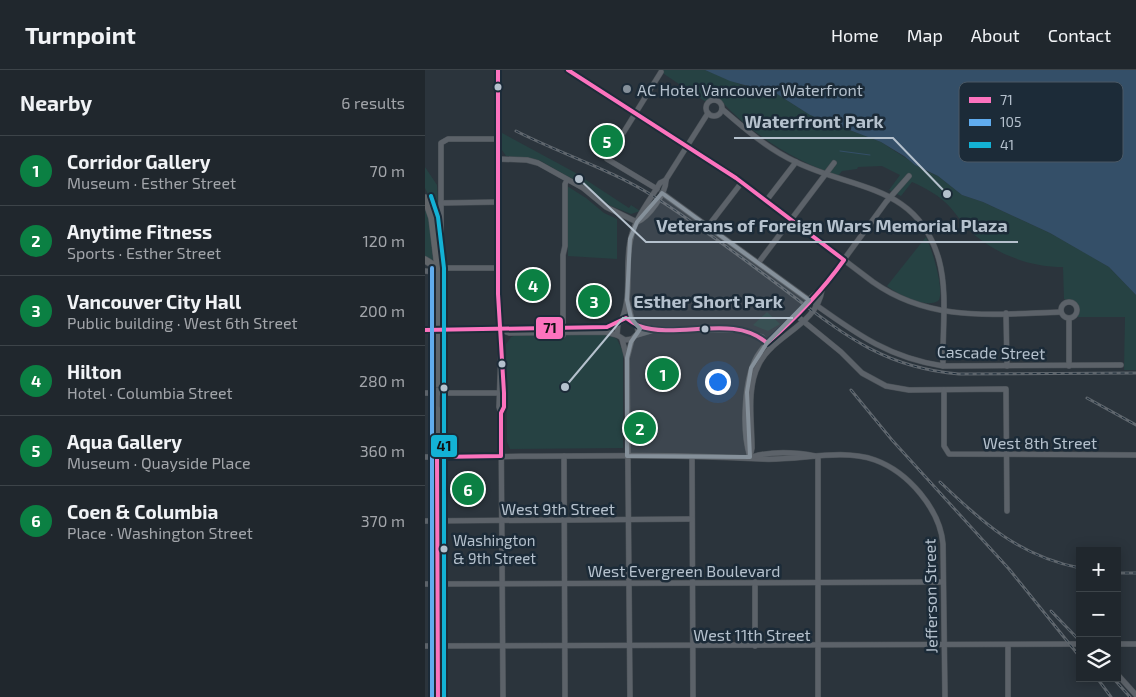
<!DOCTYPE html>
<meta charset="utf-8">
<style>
body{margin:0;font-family:"Exo 2",sans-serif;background:#2d3339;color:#f1f3f6}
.controls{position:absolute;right:15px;bottom:15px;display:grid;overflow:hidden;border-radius:0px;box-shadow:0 2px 12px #0003}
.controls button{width:45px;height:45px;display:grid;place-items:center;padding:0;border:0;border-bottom:1px solid #3d4449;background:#20272d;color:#f1f3f6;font:25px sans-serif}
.you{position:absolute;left:292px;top:311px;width:18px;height:18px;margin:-12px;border:4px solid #fff;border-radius:50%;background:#1a73e8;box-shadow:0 0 0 8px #1a73e833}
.badge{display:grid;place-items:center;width:32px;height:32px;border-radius:50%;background:#0b8043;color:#fff;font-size:16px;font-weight:700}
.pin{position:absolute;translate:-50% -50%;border:2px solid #fff;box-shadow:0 1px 5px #0006}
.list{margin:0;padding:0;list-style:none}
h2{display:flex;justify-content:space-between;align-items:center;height:65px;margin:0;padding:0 20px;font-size:21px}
h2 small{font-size:16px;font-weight:400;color:#a2a5aa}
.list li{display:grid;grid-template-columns:32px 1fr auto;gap:15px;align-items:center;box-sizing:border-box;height:70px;padding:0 20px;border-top:1px solid #3d4449}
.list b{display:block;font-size:19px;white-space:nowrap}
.list p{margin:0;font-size:16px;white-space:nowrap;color:#a2a5aa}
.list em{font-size:16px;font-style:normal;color:#a2a5aa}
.icon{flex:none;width:28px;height:28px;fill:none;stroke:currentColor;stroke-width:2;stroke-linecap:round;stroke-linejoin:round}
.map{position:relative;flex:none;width:711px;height:627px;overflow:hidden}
header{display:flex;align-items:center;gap:30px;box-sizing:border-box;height:70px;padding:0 25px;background:#20272d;border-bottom:1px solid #3d4449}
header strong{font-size:24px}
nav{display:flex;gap:28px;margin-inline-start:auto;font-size:18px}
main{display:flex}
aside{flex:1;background:#20272d}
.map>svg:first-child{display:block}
</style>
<header>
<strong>Turnpoint</strong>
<nav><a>Home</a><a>Map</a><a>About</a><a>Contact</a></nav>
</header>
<main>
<aside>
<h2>Nearby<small>6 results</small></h2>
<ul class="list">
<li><span class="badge">1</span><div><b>Corridor Gallery</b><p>Museum · Esther Street</p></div><em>70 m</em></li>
<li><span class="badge">2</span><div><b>Anytime Fitness</b><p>Sports · Esther Street</p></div><em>120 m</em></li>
<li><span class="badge">3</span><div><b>Vancouver City Hall</b><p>Public building · West 6th Street</p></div><em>200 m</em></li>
<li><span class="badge">4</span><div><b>Hilton</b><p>Hotel · Columbia Street</p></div><em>280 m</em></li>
<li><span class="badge">5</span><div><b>Aqua Gallery</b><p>Museum · Quayside Place</p></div><em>360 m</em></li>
<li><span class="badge">6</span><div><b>Coen &amp; Columbia</b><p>Place · Washington Street</p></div><em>370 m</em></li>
</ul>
</aside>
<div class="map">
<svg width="711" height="627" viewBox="0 0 711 627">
<rect width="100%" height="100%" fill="#2b343c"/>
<g fill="#264243">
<path d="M233,0H280L322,17L352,24L385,45L456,72L499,100L513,106L537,125L558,132L625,163L662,184L684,197L711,225V300H699L700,247H652L655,240L652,234L639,229L638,197C606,197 571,185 545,161C538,154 532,145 525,137C515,126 501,118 487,112L476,126L464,120L475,105L457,96L433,97L432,99L417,101L413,106C367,90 328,65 295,30L288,28L281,32Z"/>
<polygon points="77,63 149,102 204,138 206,135 215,141 206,144 184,135 161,117 114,90 81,86 77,80"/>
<polygon points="0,97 12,115 14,153 12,153 8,135 0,118"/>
<polygon points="142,116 161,128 179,143 192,149 192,189 143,186"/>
<polygon points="0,136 4,149 8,191 0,187"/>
<path d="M501,167C507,179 519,218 514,230C503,240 472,224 462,216Z"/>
<polygon points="342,242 355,254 343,261 328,255"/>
<polygon points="91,265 184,265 192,269 198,282 198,378 85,379 82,372 81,274 86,267"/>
</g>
<polygon fill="#344f68" points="280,0 711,0 711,225 684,197 625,163 558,132 537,125 513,106 490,95 479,86 456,72 385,45 352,24 305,11"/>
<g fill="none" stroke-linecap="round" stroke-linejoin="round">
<polyline stroke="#344f68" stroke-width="1" points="415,81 445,85"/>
<defs>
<g id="minor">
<polyline points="73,0 73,224 76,282 74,337 76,343 78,627"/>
<path d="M143,0L311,108L448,212C506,253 569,244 636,242"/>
<circle cx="289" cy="38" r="8"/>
<path d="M297,39C320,59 343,79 371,92C428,120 493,114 514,190C523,223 517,262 518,296"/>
<polyline points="73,89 102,90 113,93 158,118 181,137 212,152"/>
<polyline points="240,111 283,43"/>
<polyline points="232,119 182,89 236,2"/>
<polyline points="237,123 384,230"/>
<polyline points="341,131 371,92"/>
<polyline points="16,133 74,132"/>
<path d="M212,152C224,147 241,123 241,110"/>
<polyline points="284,155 317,112"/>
<polyline points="334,192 409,93"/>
<polyline points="14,196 16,188 16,73 23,69 73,69"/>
<polyline points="0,201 9,202 13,198 73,198"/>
<polyline points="202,230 207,250"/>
<circle cx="644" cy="240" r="8"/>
<polyline points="391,234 390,229 461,132 484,106"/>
<path d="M391,235C433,265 465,288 518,296L696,295"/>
<polyline points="581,243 582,296"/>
<polyline points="372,246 416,282 437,303 461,316 484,320 581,319 582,441"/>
<path d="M197,249C207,225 200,197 205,172C209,149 224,132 235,113L241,110"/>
<polyline points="644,249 644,296"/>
<polyline points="212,254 213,263 207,269 200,270 192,265 193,253 203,248 214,256 232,259 315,260 337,267 346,278"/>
<polyline points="0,260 177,258 192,254"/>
<polyline points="76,260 84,263 180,262 192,265"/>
<polyline points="138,265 138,185 140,176 140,114 142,110"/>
<polyline points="212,265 232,259"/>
<polyline points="197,269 202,288"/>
<path d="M76,304C80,314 81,332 76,343"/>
<polyline points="12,320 12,339"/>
<polyline points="519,320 519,376 524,384 711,385"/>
<polyline points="0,323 79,323"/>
<polyline points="139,386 140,627"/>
<path d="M0,387C112,387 225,383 337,389C374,391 415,378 450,390C483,402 515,439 518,474L520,627"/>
<polyline points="267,387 268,627"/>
<path d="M325,387C317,361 318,305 335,282C344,269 358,261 368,250C378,240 384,225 397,220"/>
<path d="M325,387L327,378C327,351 321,318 334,294C348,265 392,255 397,220"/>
<path d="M327,387C345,381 371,382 390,386"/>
<polyline points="393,387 393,627"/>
<polyline points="0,451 267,449"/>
<polyline points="330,512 330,576"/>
<polyline points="0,514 518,512"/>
<polyline points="692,574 711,574"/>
<polyline points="583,575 583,627"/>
<polyline points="0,576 655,574"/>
<polyline points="692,604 711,625"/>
<polyline points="205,627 202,288 207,269"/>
</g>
<g id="major">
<polyline points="12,314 13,198"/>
<polyline points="12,339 13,627"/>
</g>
<g id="highway">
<polyline points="0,128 7,148 13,198"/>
<polyline points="0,190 13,198"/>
</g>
</defs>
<use href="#minor" stroke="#495056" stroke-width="6"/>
<use href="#major" stroke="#495158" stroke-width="8"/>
<use href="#highway" stroke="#485057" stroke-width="8"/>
<use href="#minor" stroke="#5c6269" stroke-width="5"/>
<use href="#major" stroke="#5e656b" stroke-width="6"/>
<use href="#highway" stroke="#616569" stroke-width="7"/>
<defs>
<g id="rail">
<path d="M91,61C136,84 185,99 228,126C269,152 309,182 348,211C411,258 452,297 534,304L711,303"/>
<polyline points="426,320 467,370 584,499 655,587"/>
<polyline points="662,328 711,355"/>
<path d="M515,412C558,453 594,486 655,498"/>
<polyline points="692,503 711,503"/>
<polyline points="626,541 655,571"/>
<polyline points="672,608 686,627"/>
<polyline points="688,608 705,627"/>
</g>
</defs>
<use href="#rail" stroke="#5f666d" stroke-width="3"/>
<use href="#rail" stroke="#1c2b38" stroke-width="1" stroke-dasharray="4" stroke-linecap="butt"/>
<defs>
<g id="bus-1">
<path d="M0,260L182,257L201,248C205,251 210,254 214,256C254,270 308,243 342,273C371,248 397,221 419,190L311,108L143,0"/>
<polyline points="13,627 12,387 76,386 76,343 79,337 79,323 73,224 73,0"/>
</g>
<polyline id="bus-2" points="7,198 7,627"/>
<polyline id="bus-3" points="6,126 13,147 19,198 19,627"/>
</defs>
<use href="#bus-1" stroke="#1c2b38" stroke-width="8"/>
<use href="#bus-2" stroke="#1c2b38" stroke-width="8"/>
<use href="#bus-3" stroke="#1c2b38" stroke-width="8"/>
<use href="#bus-1" stroke="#fc73be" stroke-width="4"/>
<use href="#bus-2" stroke="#60acee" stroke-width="4"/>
<use href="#bus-3" stroke="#13b2d5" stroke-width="4"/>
</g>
<path fill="#85909a" fill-opacity="0.2" stroke="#85909a" stroke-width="4" stroke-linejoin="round" d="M237,123L384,230L342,273L326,298L322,322L325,387L202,386V288L206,272L215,259L206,248L202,230L205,169L212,152Z"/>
<g fill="#b5c1cd" stroke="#1c2b38" stroke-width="2">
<circle cx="73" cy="17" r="4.5"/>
<circle cx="280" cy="259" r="4.5"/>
<circle cx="77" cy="294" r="4.5"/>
<circle cx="19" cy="318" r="4.5"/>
<circle cx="19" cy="479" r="4.5"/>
</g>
<circle fill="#85909a" stroke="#1c2b38" stroke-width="2" cx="202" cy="19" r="5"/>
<g text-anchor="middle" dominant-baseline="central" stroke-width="5" stroke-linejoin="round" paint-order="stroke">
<g font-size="15" fill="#b5c1cd" stroke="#1c2b38" text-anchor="start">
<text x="28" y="470">Washington<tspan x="28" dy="18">&amp; 9th Street</tspan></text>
</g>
<g font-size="16" fill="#b5c1cd" stroke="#1c2b38" text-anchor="start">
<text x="212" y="19">AC Hotel Vancouver Waterfront</text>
</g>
<g font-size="16" fill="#b5c1cd" stroke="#1c2b38">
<text transform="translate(566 282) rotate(1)">Cascade Street</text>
<text x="615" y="372">West 8th Street</text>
<text x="133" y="438">West 9th Street</text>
<text x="259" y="500">West Evergreen Boulevard</text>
<text transform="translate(505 526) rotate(-91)">Jefferson Street</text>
<text x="327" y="564">West 11th Street</text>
</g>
</g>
<rect x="534" y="12" width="164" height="80" rx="8" fill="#1c2b38" stroke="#4a5865" stroke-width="1"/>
<rect x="544" y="27" width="22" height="6" fill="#fc73be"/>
<rect x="544" y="49" width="22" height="7" fill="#60acee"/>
<rect x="544" y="72" width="22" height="6" fill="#13b2d5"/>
<g font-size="14" fill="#b5c1cd">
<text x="575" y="35">71</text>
<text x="575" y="57">105</text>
<text x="575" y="80">41</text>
</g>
<path fill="none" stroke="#b5c1cd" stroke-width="2" d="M522 124L468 68H309M154 109L221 172H593M140 317L198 248H368"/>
<g fill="#b5c1cd" stroke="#1c2b38" stroke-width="2">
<circle cx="522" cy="124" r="5"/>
<circle cx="154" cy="109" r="5"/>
<circle cx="140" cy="317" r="5"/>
</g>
<g font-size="18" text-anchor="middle" font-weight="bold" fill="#b5c1cd" stroke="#1c2b38" stroke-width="5" stroke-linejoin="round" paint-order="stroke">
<text x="389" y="58">Waterfront Park</text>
<text x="407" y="162">Veterans of Foreign Wars Memorial Plaza</text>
<text x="283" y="238">Esther Short Park</text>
</g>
<g stroke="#1c2b38" stroke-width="2">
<rect x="110" y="246" width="29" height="24" rx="5" fill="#fc73be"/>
<rect x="5" y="364" width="28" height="24" rx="5" fill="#13b2d5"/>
</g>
<g font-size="14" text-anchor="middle" font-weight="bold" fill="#111">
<text x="125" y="263">71</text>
<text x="19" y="381">41</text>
</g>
</svg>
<div class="controls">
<button>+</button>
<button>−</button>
<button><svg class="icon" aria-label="layers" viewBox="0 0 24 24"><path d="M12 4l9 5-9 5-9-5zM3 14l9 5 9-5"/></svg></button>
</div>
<div class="you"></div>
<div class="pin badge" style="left:238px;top:304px">1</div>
<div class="pin badge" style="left:215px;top:358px">2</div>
<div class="pin badge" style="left:169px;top:231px">3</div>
<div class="pin badge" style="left:108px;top:215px">4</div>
<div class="pin badge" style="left:182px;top:71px">5</div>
<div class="pin badge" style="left:43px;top:419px">6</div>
</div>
</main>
